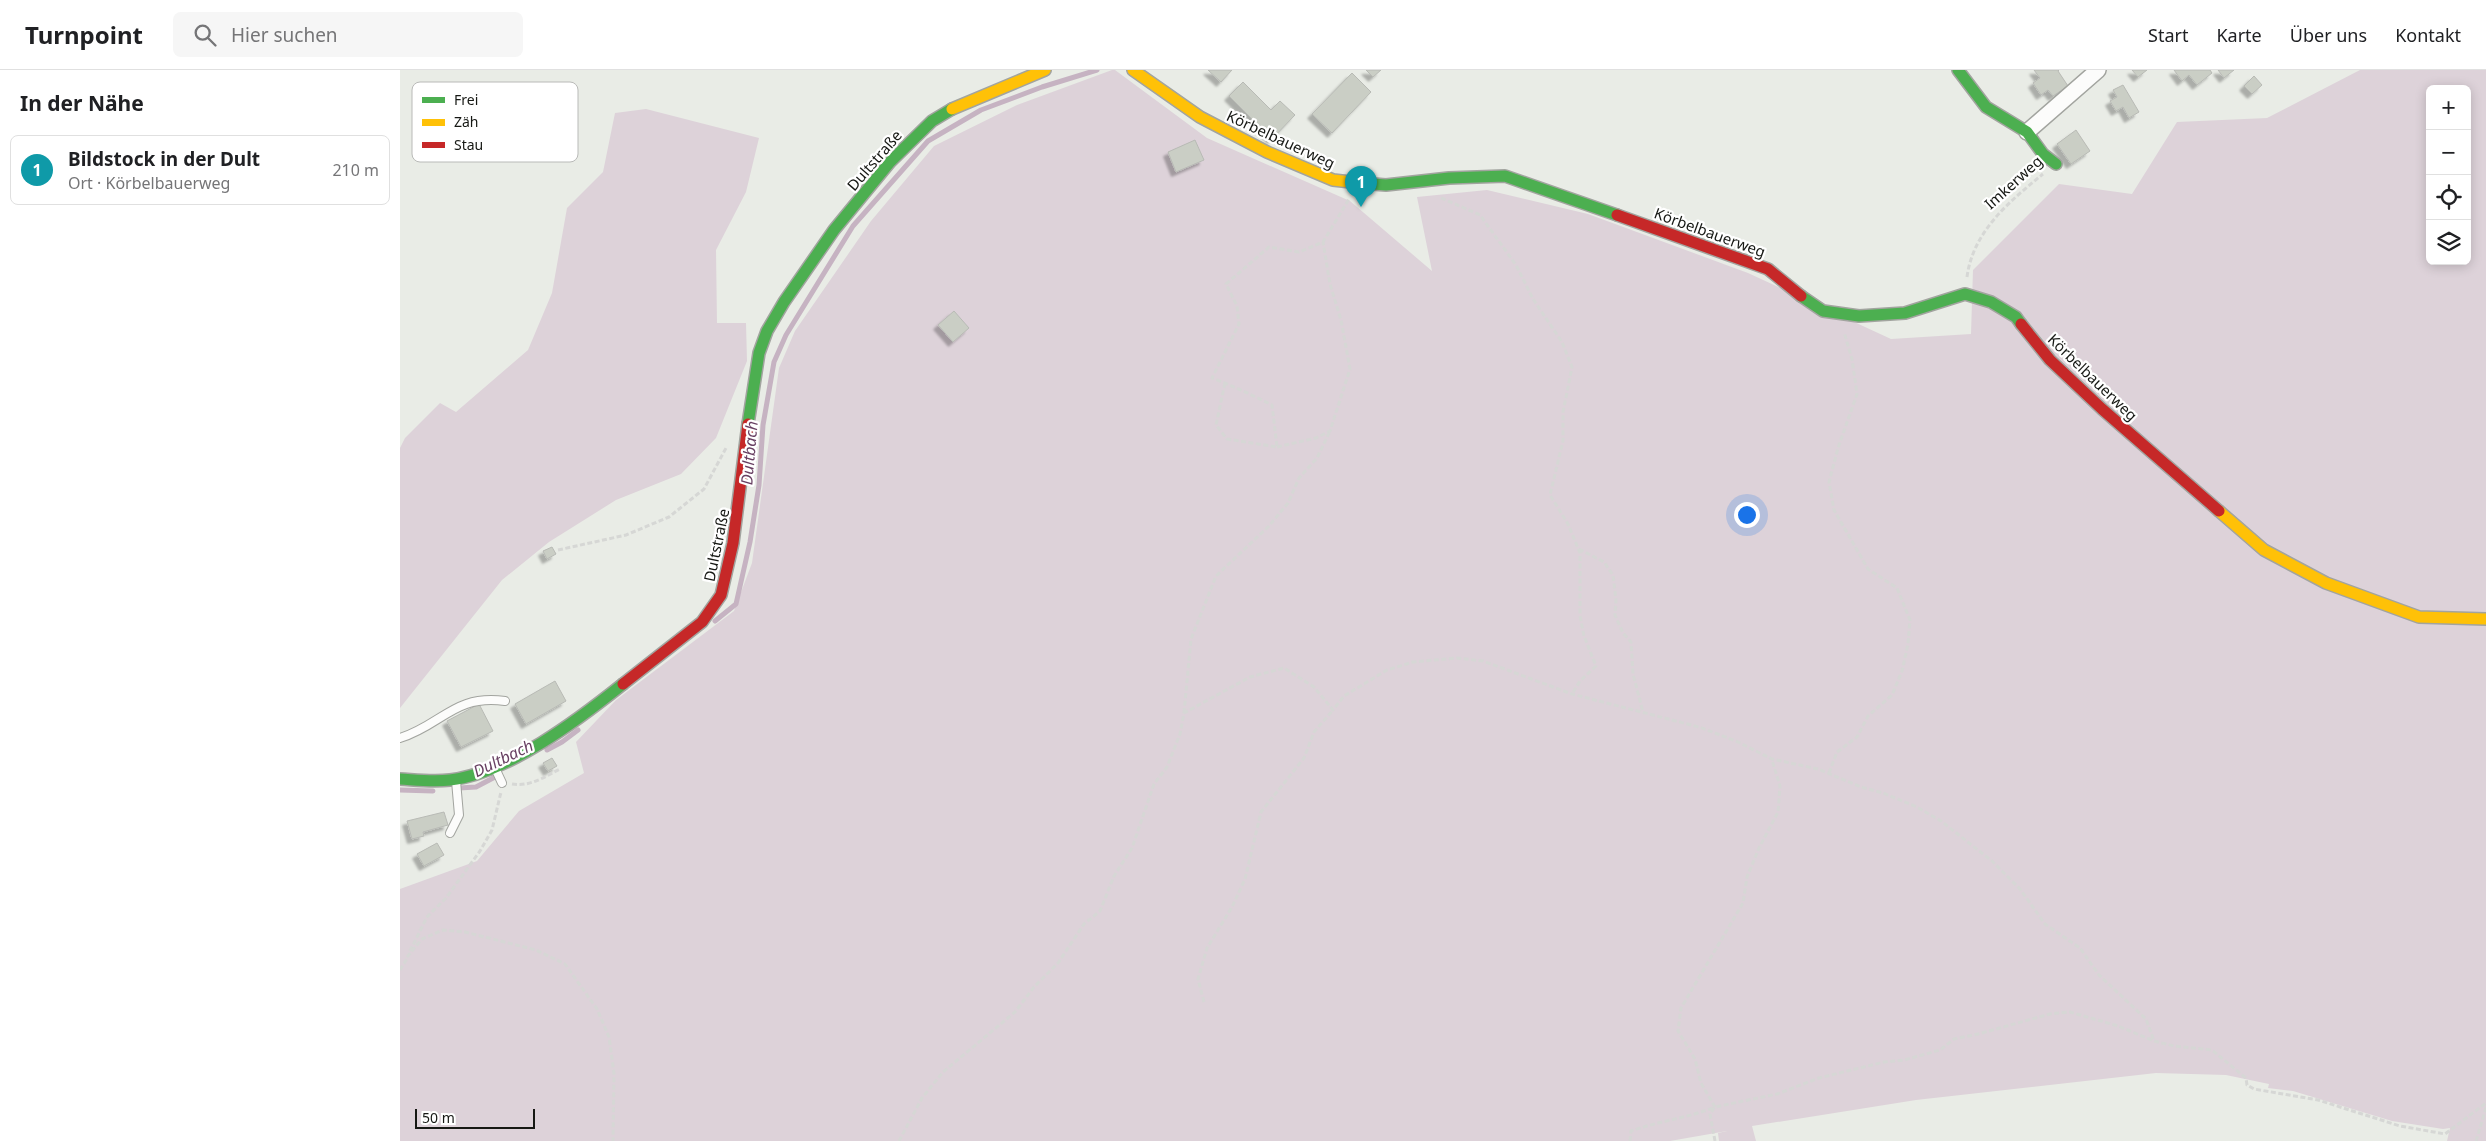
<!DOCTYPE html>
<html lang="de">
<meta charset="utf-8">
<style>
body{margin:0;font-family:"Noto Sans",sans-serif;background:#f6f6f6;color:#202124}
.controls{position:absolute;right:15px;top:15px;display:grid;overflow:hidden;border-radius:8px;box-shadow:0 2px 12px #0003}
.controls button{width:45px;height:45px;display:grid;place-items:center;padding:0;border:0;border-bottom:1px solid #e0e0e0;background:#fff;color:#202124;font:25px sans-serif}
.scale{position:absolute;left:15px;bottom:12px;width:120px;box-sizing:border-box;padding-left:5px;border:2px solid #161814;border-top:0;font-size:14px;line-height:18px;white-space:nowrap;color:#161814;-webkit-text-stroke:4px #fff;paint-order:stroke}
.you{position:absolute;left:1346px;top:444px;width:18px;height:18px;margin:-12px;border:4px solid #fff;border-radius:50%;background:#1a73e8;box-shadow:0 0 0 8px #1a73e833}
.badge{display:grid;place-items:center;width:32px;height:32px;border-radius:50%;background:#60625e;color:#fff;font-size:16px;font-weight:700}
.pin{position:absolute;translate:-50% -41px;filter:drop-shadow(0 1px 2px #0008)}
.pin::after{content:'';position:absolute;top:26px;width:18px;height:15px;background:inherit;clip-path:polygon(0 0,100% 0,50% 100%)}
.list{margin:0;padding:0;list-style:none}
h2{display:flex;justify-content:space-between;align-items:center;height:65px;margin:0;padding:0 20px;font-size:21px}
h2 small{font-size:16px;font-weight:400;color:#757577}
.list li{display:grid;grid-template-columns:32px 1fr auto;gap:15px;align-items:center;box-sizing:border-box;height:70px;margin:0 10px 10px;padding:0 10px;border:1px solid #e0e0e0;border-radius:8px}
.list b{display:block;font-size:19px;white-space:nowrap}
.list p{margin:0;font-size:16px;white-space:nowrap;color:#757577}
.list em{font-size:16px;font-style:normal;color:#757577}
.icon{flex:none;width:28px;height:28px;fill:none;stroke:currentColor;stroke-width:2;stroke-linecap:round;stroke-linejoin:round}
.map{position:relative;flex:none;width:2086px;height:1071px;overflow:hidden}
header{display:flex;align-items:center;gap:30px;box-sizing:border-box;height:70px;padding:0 25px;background:#fff;border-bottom:1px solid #e0e0e0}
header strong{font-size:24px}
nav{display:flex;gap:28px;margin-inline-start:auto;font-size:18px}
.search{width:350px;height:45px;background:#f6f6f6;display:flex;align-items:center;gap:12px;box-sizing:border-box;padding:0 18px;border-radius:8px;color:#757577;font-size:19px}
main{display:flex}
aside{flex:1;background:#fff}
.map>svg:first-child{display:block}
</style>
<header>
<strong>Turnpoint</strong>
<div class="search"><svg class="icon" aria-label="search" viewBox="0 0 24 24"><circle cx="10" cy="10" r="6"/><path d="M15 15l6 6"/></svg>Hier suchen</div>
<nav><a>Start</a><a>Karte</a><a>Über uns</a><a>Kontakt</a></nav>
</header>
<main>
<aside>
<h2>In der Nähe<small></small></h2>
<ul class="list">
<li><span class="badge" style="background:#0f9aa8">1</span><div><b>Bildstock in der Dult</b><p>Ort · Körbelbauerweg</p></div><em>210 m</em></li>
</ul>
</aside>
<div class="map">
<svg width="2086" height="1071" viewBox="0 0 2086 1071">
<defs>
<filter id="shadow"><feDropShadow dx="-4.5" dy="4.5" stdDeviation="1" flood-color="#0004"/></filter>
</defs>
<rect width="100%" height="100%" fill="#e9ece6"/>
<g fill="#ddd2d9" fill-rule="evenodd">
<path d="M712,0H715L807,68L950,131L1032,201L1017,127L1087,120L1188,144L1348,203L1491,269L1571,264L1573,200L1659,114L1732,124L1777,52L1867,48L1960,0H2086V1071H2047L2050,1058L2043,1059L1992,1051L1893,1021L1868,1018L1869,1014L1826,1005L1756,1003L1516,1030L1352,1056L1356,1071H1319L1318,1063L1327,1061L1270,1071H0V819L77,791L119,741L184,703L176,672L216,630L334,541L352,493L379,298L395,261L471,151L534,76L617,35ZM2030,19H2067V191H2030Z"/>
<polygon points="246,39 359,68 346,122 316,180 317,253 346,253 347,291 316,368 281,404 216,430 149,472 102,510 0,638 0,378 5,368 40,333 56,342 128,280 152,223 167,138 203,102 215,43"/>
</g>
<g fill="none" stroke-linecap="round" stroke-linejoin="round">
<g stroke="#c6b3c2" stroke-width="5">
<polyline points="315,551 336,534 350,472 359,415 363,355 374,292 386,265 453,156 528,71 581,40 642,17 697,0"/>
<polyline points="147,680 162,672 178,660"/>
<polyline points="59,718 76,717 95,707"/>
<polyline points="0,720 33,721"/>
</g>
</g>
<g fill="#cacec5" stroke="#b8bab5" filter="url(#shadow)">
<polygon points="808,0 832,0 821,12"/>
<polygon points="966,0 981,0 973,7"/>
<polygon points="1634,0 1659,0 1658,1 1668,16 1653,26 1648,20 1641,25 1633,13 1640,8"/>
<polygon points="1732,0 1747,0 1738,7"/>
<polygon points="1774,0 1810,0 1812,3 1797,15 1789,5 1782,11"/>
<polygon points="1818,0 1834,0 1824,8"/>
<polygon points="952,3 971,22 932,63 912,44"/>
<polygon points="1854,6 1862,15 1852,24 1844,16"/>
<polygon points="843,12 871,40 880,31 895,45 872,69 829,26"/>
<polygon points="1723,15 1739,42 1729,48 1723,37 1716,41 1710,31 1717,27 1713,20"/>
<polygon points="1676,60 1690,81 1671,94 1657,74"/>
<polygon points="795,70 804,90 776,102 768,82"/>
<polygon points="554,241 569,258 553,272 538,255"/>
<polygon points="152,477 156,484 147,489 143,481"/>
<polygon points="155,611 166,631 126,654 115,634"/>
<polygon points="79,634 93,661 61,677 47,651"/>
<polygon points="152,688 157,696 148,701 143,693"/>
<polygon points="44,742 48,755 23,762 24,766 12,769 7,751"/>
<polygon points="37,773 44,785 24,796 17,784"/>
</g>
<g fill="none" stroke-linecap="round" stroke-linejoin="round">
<defs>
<g id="lane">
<path d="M0,668C42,655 54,624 105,631"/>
<polyline points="95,698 102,713"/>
<polyline points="50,763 59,745 56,711"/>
</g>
<polyline id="street" points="1627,62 1698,0"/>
<g id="fast">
<polyline points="1558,0 1586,37 1627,62 1643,84 1656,94"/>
<polyline points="960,113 986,115 1049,108 1105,106 1217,145"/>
<polyline points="1401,226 1423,241 1459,246 1505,243 1565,224 1591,232 1616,247 1621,254"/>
<polyline points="348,354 359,283 367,261 384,232 434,160 490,92 532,51 552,39"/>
<path d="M0,709C17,710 33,712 50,710C108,703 178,650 223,614"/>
</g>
<g id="slow">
<polyline points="733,0 800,47 867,82 933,110 960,113"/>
<polyline points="552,39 645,0"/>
<polyline points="1819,441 1864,480 1926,513 2019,547 2086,549"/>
</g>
<g id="jam">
<polyline points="1217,145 1368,199 1401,226"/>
<polyline points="1621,254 1650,290 1702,339 1819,441"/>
<polyline points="223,614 302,552 321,525 333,473 348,354"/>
</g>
</defs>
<use href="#lane" stroke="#a2a49f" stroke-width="10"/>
<use href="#street" stroke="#a2a49f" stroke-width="18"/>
<use href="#fast" stroke="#a2a49f" stroke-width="14"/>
<use href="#slow" stroke="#a2a49f" stroke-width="14"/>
<use href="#jam" stroke="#a2a49f" stroke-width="14"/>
<g stroke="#d6d7d5" stroke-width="3" stroke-dasharray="5 2.5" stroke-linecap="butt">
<polyline points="1041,128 1080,145 1116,195 1133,229 1162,272 1172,297 1163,342 1163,371 1150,425 1168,454 1180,483 1180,546 1184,566 1196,596 1180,611 1172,624"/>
<path d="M1567,207C1573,161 1610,131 1643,104"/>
<path d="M825,313L816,355L827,369L877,377L872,335C852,325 833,316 812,308L839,254L837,236L826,214L869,177L899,182L923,172L949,129"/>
<polyline points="877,377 916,368 930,361 950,299 941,250 930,214 923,172"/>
<polyline points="1179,479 1204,492 1213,505 1216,530 1215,545 1223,563 1231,572 1233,604 1243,642"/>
<polyline points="158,480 226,465 269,447 304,419 326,378"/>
<polyline points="784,643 791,569 816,506 869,456 888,433 899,408 917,388 930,361"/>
<polyline points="1429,703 1437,682 1457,667 1468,646 1492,625 1502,601 1508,574 1510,550 1497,518 1468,499 1434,440 1429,412 1438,378 1457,324 1452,289 1444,262"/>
<path d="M112,714C130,717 144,707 160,699"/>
<polyline points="10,881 27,847 46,828 80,781 92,760 101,722"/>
<polyline points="7,887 22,869 43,860 65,862 136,880 165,894 197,939 209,967 214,1003 213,1071"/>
<polyline points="0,900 8,887"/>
<polyline points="804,932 798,909 807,878 832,837 845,809 861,742 904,688 914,662 933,640"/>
<polyline points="499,1071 522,1028 543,1002 615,942 634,917 658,893 684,854 700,841 714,806 732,778 754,714 767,697 780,664 784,643 850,607 884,598 914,617 933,640 944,626 987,600 1013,592 1057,588 1083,591 1172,624 1299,657 1336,671 1372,689 1418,699 1461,717 1483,723 1517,737 1541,751 1592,791 1620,819 1645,854 1680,878 1699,905 1746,949 1754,971"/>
<path d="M1230,1071L1231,1061C1259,1051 1288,1048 1315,1037L1301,1013L1295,989L1278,961L1281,938L1343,833L1347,807L1359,778L1378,742L1380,716L1372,690"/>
<polyline points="1315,1071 1310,1044 1315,1037 1377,1024 1419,1008 1484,992 1504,990 1540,980 1554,969 1578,964 1650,944 1670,942 1718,956 1754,971 1774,976 1812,980 1846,1008 1847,1015 1854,1019 1918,1030 2000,1056 2045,1064 2086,1033"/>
<polyline points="2076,1071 2086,1038"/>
</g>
<use href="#lane" stroke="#fcfcfb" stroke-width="8"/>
<use href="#street" stroke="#fcfcfb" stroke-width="15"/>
<use href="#fast" stroke="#4caf50" stroke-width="11"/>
<use href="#slow" stroke="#ffc107" stroke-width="11"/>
<use href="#jam" stroke="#c62828" stroke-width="11"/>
</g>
<g text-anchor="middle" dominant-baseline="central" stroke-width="4.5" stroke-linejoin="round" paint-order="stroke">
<g font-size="15" fill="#161814" stroke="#fff">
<text transform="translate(881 69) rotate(25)">Körbelbauerweg</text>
<text transform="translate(474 90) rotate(-49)">Dultstraße</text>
<text transform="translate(1613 112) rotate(-42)">Imkerweg</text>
<text transform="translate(1310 162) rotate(20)">Körbelbauerweg</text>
<text transform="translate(1693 307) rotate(44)">Körbelbauerweg</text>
<text transform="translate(316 475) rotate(-78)">Dultstraße</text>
</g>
<g font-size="16" font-style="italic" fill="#684062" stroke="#fff">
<text transform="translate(349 383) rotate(-85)">Dultbach</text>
<text transform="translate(103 688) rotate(-26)">Dultbach</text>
</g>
</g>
<rect x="12" y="12" width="166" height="80" rx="8" fill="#fff" stroke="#b9bab8" stroke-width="1"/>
<rect x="22" y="27" width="23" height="6" fill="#4caf50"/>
<rect x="22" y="49" width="23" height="7" fill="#ffc107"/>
<rect x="22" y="72" width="23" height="6" fill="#c62828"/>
<g font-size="14" fill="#161814">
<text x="54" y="35">Frei</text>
<text x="54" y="57">Zäh</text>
<text x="54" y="80">Stau</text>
</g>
</svg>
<div class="controls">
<button>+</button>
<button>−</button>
<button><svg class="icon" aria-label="locate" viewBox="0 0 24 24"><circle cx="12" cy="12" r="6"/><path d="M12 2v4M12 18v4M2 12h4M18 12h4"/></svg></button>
<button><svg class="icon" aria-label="layers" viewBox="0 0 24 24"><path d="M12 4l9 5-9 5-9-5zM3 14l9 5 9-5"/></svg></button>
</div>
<div class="scale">50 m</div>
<div class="you"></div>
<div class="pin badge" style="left:961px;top:137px;background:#0f9aa8">1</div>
</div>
</main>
